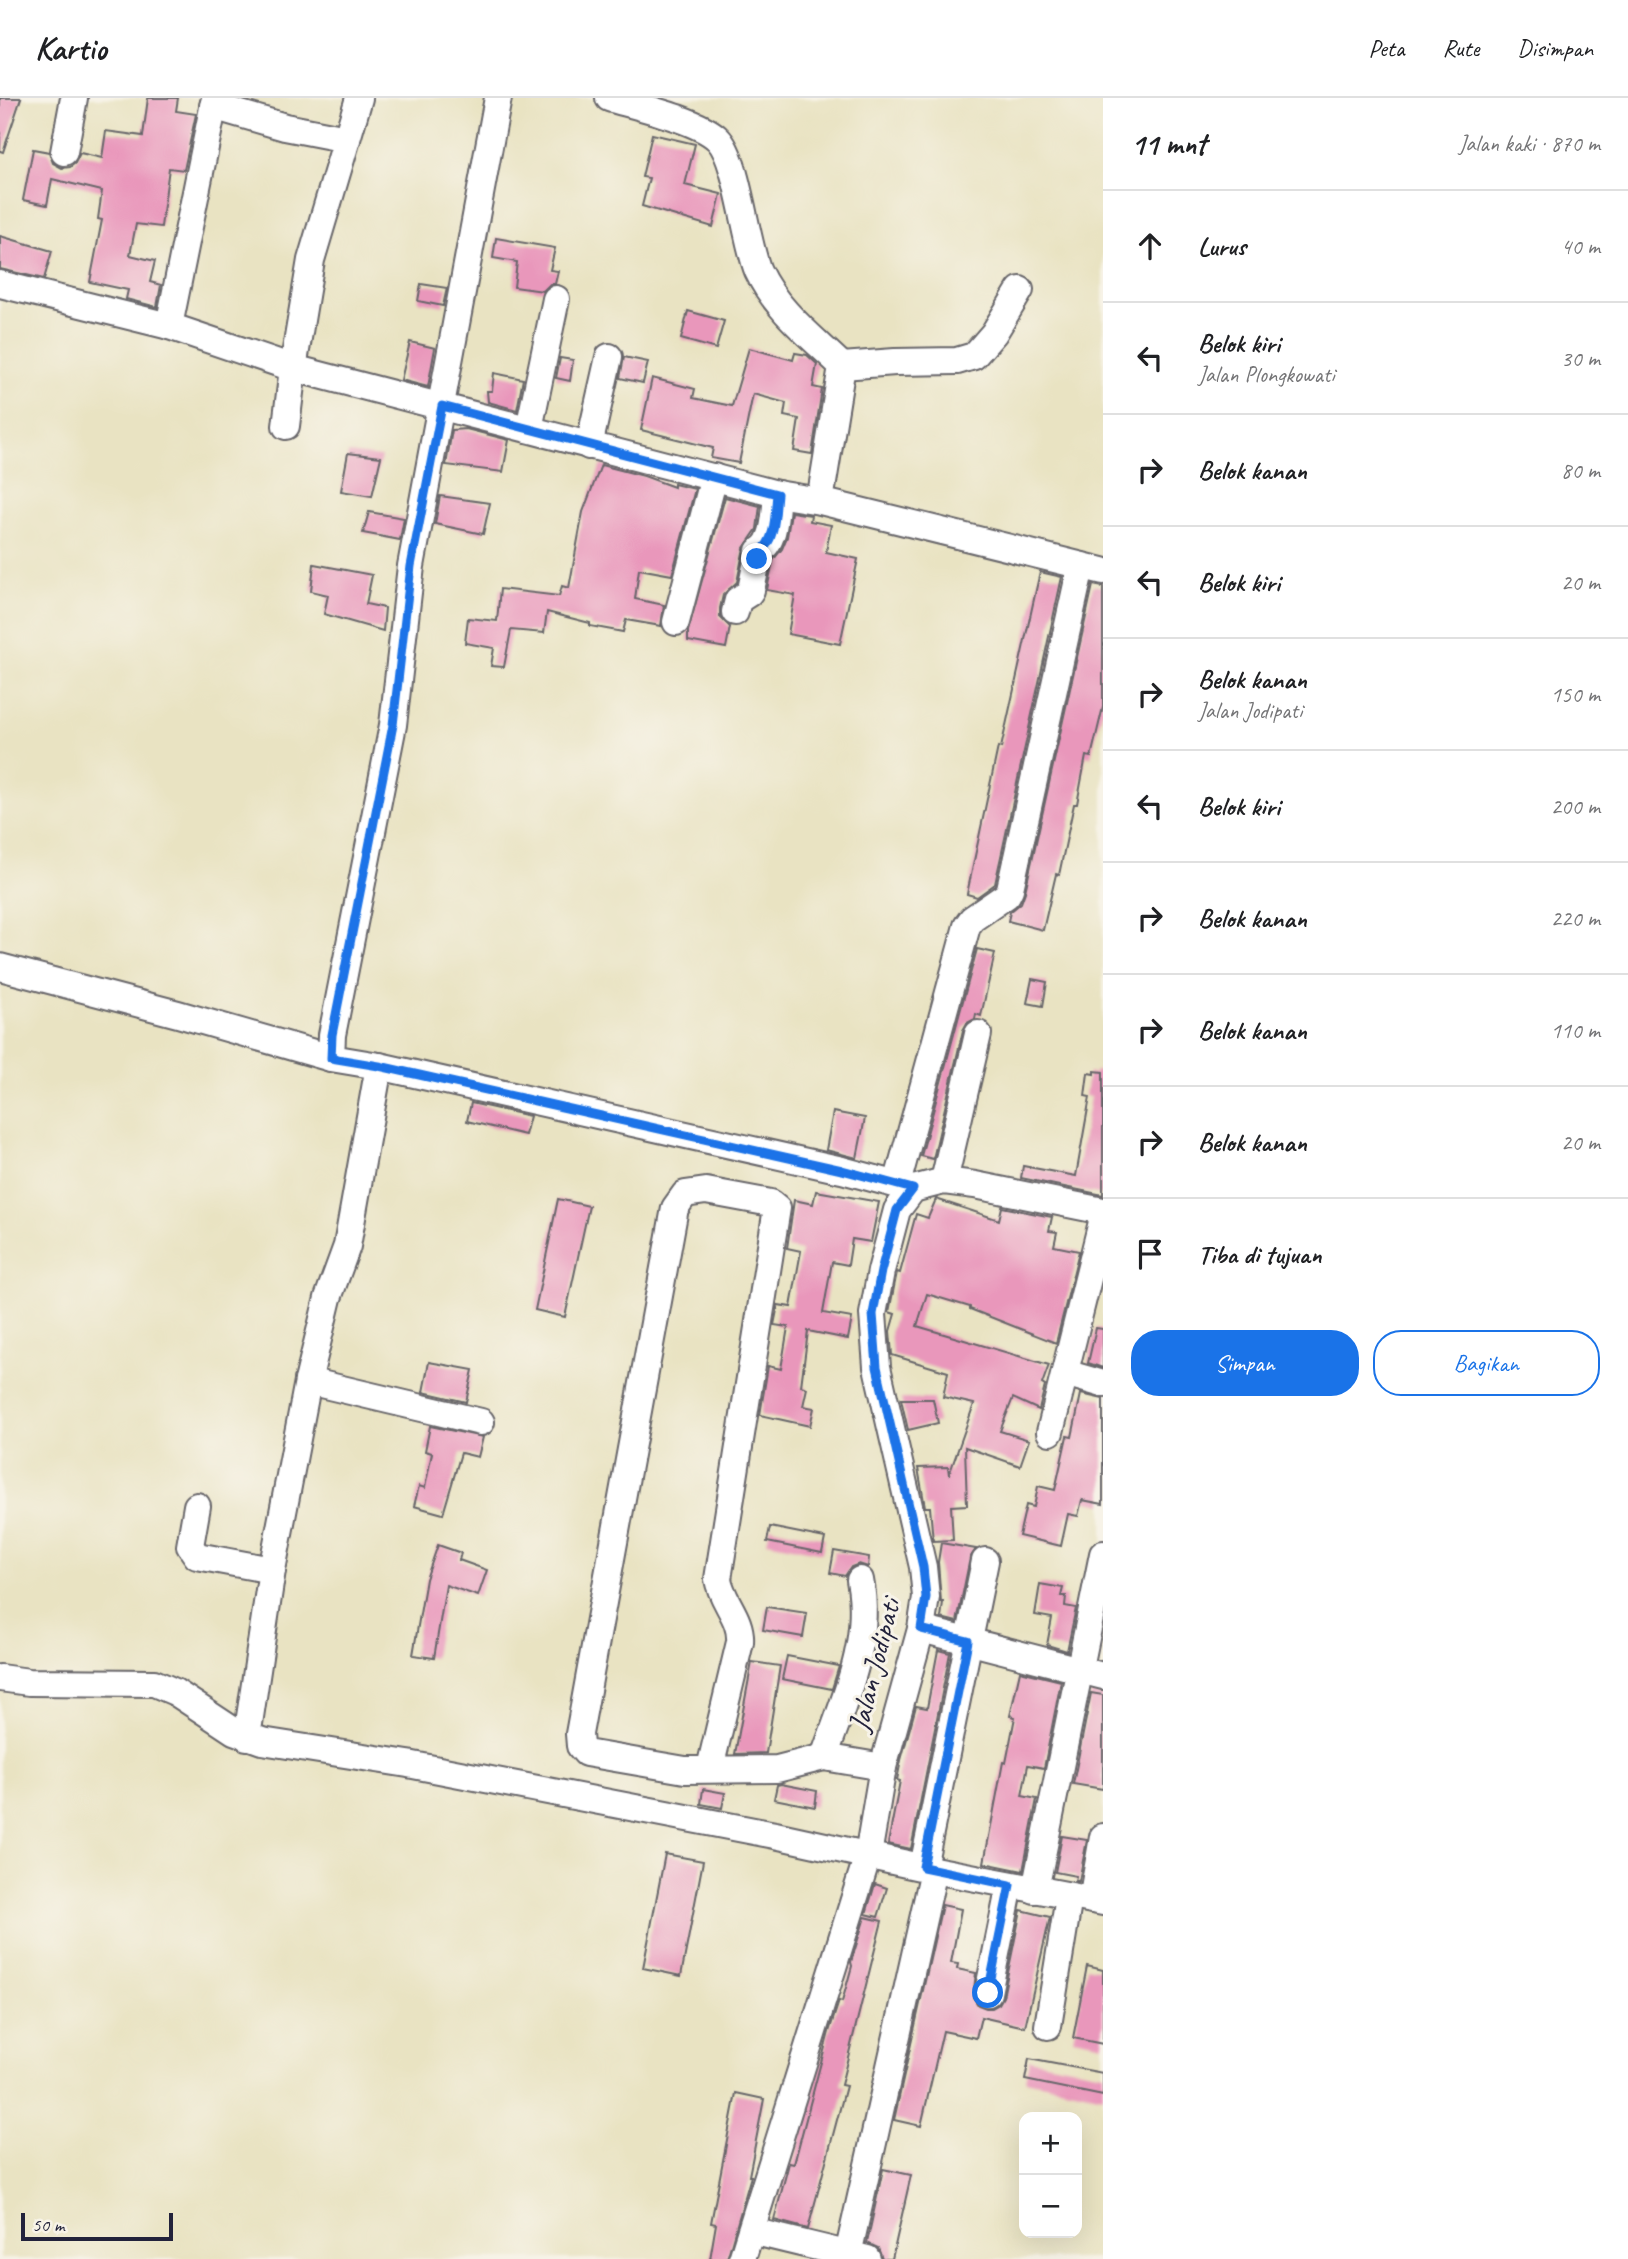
<!DOCTYPE html>
<html lang="id">
<meta charset="utf-8">
<style>
body{margin:0;font-family:Caveat,sans-serif;background:#f6f6f6;color:#202124}
.controls{position:absolute;right:21px;bottom:21px;display:grid;overflow:hidden;border-radius:14px;box-shadow:0 7px 28px #0002}
.controls button{width:63px;height:63px;display:grid;place-items:center;padding:0;border:0;border-bottom:2px solid #e0e0e0;background:#fff;color:#202124;font:35px sans-serif}
.scale{position:absolute;left:21px;bottom:18px;width:152px;box-sizing:border-box;padding-left:7px;border:4px solid #22223b;border-top:0;font-size:19px;line-height:24px;white-space:nowrap;color:#22223b;-webkit-text-stroke:5px #f7f3e8;paint-order:stroke}
.stop{position:absolute;width:21px;height:21px;margin:-16px;border:5px solid #1a73e8;border-radius:50%;background:#fff}
.stop.end{background:#1a73e8;border-color:#fff;box-shadow:0 2px 7px #0008}
.list{margin:0;padding:0;list-style:none}
h2{display:flex;justify-content:space-between;align-items:center;height:91px;margin:0;padding:0 28px;font-size:30px}
h2 small{font-size:23px;font-weight:400;color:#757577}
.list li{display:grid;grid-template-columns:46px 1fr auto;gap:21px;align-items:center;box-sizing:border-box;height:112px;padding:0 28px;border-top:2px solid #e0e0e0}
.list b{display:block;font-size:26px;white-space:nowrap}
.list p{margin:0;font-size:23px;white-space:nowrap;color:#757577}
.list em{font-size:23px;font-style:normal;color:#757577}
.actions{display:flex;gap:14px;padding:21px 28px}
.actions a{flex:1;padding:16px 0;border:2px solid #1a73e8;border-radius:28px;text-align:center;font-size:24px;color:#1a73e8}
.actions .main{background:#1a73e8;color:#fff}
.icon{flex:none;width:38px;height:38px;fill:none;stroke:currentColor;stroke-width:2;stroke-linecap:round;stroke-linejoin:round}
.map{position:relative;flex:none;width:1103px;height:2161px;overflow:hidden}
header{display:flex;align-items:center;gap:42px;box-sizing:border-box;height:98px;padding:0 35px;background:#fff;border-bottom:2px solid #e0e0e0}
header strong{font-size:33px}
nav{display:flex;gap:38px;margin-inline-start:auto;font-size:24px}
main{display:flex}
aside{flex:1;background:#fff}
.map>svg:first-child{display:block}
</style>
<header>
<strong>Kartio</strong>
<nav><a>Peta</a><a>Rute</a><a>Disimpan</a></nav>
</header>
<main>
<div class="map">
<svg width="1103" height="2161" viewBox="0 0 1103 2161">
<rect width="100%" height="100%" fill="#f7f3e8"/>
<filter id="ink" filterUnits="userSpaceOnUse"><feTurbulence type="fractalNoise" baseFrequency=".0143" numOctaves="2"/><feDisplacementMap in="SourceGraphic" scale="14" xChannelSelector="R" yChannelSelector="G"/><feConvolveMatrix kernelMatrix="1 2 1 2 8 2 1 2 1" color-interpolation-filters="sRGB"/></filter>
<filter id="wash" filterUnits="userSpaceOnUse"><feTurbulence type="fractalNoise" baseFrequency=".00686" numOctaves="4" result="noise"/><feDisplacementMap in="SourceGraphic" scale="28" xChannelSelector="R" yChannelSelector="G"/><feGaussianBlur stdDeviation="1.57" result="paint"/><feColorMatrix in="noise" values="0 0 0 0 0 0 0 0 0 0 0 0 0 0 0 0 0 1.4 0 .05"/><feComposite in="paint" operator="in"/></filter>
<g filter="url(#wash)">
<rect width="100%" height="100%" fill="#e9e3c2"/>
<g id="blocks">
<g fill="#e997bb">
<polygon points="0,0 21,0 3,54 0,53"/>
<polygon points="148,0 178,0 176,13 196,16 184,72 169,70 161,129 136,126 130,157 155,163 150,184 161,187 157,209 126,201 128,192 90,184 102,122 98,121 102,93 52,81 47,107 23,102 33,51 49,54 53,65 62,70 70,69 75,65 80,55 102,60 106,33 143,38"/>
<polygon points="652,36 695,46 685,87 721,96 713,129 642,108 649,80 642,79"/>
<polygon points="0,138 52,153 44,181 0,171"/>
<polygon points="496,140 555,150 550,172 558,173 555,186 550,186 543,193 514,189 517,164 493,160"/>
<polygon points="421,186 447,190 443,208 418,203"/>
<polygon points="688,213 724,223 716,251 681,241"/>
<polygon points="410,244 435,250 428,289 401,282"/>
<polygon points="749,250 793,262 795,255 807,257 817,266 813,289 822,291 812,356 794,353 799,321 784,318 786,305 753,296 739,365 711,360 713,350 641,332 652,280 695,291 693,300 732,308"/>
<polygon points="624,259 648,264 643,285 620,280"/>
<polygon points="560,260 573,262 570,283 556,280"/>
<polygon points="494,275 523,281 517,312 488,304 487,293 492,293"/>
<polygon points="466,331 509,342 503,374 446,367 452,332"/>
<polygon points="348,355 381,359 372,398 341,393"/>
<polygon points="601,367 644,378 674,389 674,386 695,391 672,477 639,471 635,501 664,507 661,528 626,522 623,534 590,528 590,525 547,514 544,535 511,532 504,569 491,568 494,550 465,545 468,520 497,523 500,491 559,498 562,488 569,490 583,414"/>
<polygon points="440,398 490,405 483,436 435,426"/>
<polygon points="725,399 760,408 757,431 744,450 737,484 723,497 720,510 720,519 730,529 726,550 688,543 688,533"/>
<polygon points="369,414 404,420 400,442 363,435"/>
<polygon points="791,414 811,417 810,423 831,427 826,454 858,461 840,546 788,536 795,497 767,492 773,462 782,451 787,439"/>
<polygon points="314,466 372,477 366,506 385,510 383,533 324,516 328,497 311,493"/>
<polygon points="1040,474 1062,479 995,786 977,799 967,796 998,649 1001,650"/>
<polygon points="1093,487 1103,489 1103,609 1091,659 1086,658 1077,706 1074,706 1059,777 1056,776 1043,832 1008,823 1010,814 1021,805 1025,794"/>
<polygon points="977,851 995,855 981,918 976,916 975,921 967,925 963,932 933,1061 921,1058"/>
<polygon points="1032,881 1047,884 1043,908 1027,905"/>
<polygon points="1094,973 1103,974 1103,1097 1021,1080 1023,1068 1076,1078 1090,999 1085,998 1088,975 1094,976"/>
<polygon points="471,1005 530,1018 525,1037 467,1023"/>
<polygon points="833,1014 865,1020 857,1060 826,1052"/>
<polygon points="816,1093 879,1104 871,1144 852,1141 848,1167 832,1164 823,1215 852,1220 848,1241 808,1233 801,1288 807,1290 803,1308 814,1310 810,1328 760,1317 768,1268 781,1271 788,1229 774,1227 778,1207 791,1209 801,1153 787,1150 794,1102 813,1106"/>
<polygon points="558,1101 589,1108 565,1219 535,1212"/>
<polygon points="936,1101 999,1122 1002,1109 1052,1119 1049,1133 1057,1134 1054,1148 1079,1153 1056,1245 970,1211 970,1209 927,1196 917,1228 1049,1267 1042,1286 1045,1288 1039,1312 1013,1300 1000,1333 1029,1342 1020,1368 965,1349 967,1407 951,1408 953,1442 933,1443 930,1409 925,1409 918,1370 948,1369 949,1377 974,1306 943,1299 948,1274 892,1257 890,1233 895,1216 889,1214 897,1174 900,1175 916,1116 928,1120"/>
<polygon points="1096,1230 1103,1231 1103,1270 1088,1265"/>
<polygon points="429,1264 473,1272 466,1304 423,1294"/>
<polygon points="1081,1296 1103,1301 1103,1406 1082,1402 1078,1418 1068,1416 1061,1448 1019,1438 1026,1407 1034,1409 1038,1388 1055,1392 1067,1338 1072,1339"/>
<polygon points="901,1301 933,1301 938,1325 908,1332"/>
<polygon points="430,1328 483,1339 478,1359 461,1355 443,1416 414,1408 419,1388 425,1390 432,1355 425,1353"/>
<polygon points="770,1429 825,1440 822,1455 767,1444"/>
<polygon points="941,1445 976,1451 970,1460 957,1524 941,1520 943,1504 941,1504 938,1464"/>
<polygon points="438,1447 461,1455 459,1462 487,1472 478,1498 446,1487 434,1560 413,1557 426,1481"/>
<polygon points="834,1453 869,1459 868,1469 859,1466 851,1469 845,1478 830,1475"/>
<polygon points="1040,1486 1063,1490 1061,1498 1066,1498 1065,1508 1076,1510 1067,1553 1047,1547 1052,1520 1035,1517"/>
<polygon points="767,1509 807,1515 803,1539 763,1532"/>
<polygon points="938,1552 950,1555 911,1751 888,1746 900,1683 897,1682 901,1662 916,1608 927,1610"/>
<polygon points="787,1558 839,1568 832,1591 782,1581"/>
<polygon points="752,1564 780,1568 766,1655 735,1656"/>
<polygon points="1020,1573 1061,1583 1044,1670 1028,1667 1022,1698 1037,1701 1023,1773 984,1765 1003,1664 1006,1665 1015,1619 1010,1618"/>
<polygon points="1091,1595 1103,1597 1103,1691 1073,1686"/>
<polygon points="781,1686 817,1693 815,1709 774,1701 777,1687"/>
<polygon points="703,1691 725,1695 722,1710 701,1706"/>
<polygon points="1062,1738 1087,1742 1079,1783 1075,1783 1076,1778 1055,1774"/>
<polygon points="665,1756 703,1763 681,1878 643,1870"/>
<polygon points="875,1786 887,1790 878,1819 866,1816"/>
<polygon points="942,1807 961,1811 951,1865 958,1866 957,1871 976,1875 973,1899 978,1907 986,1910 992,1910 999,1906 1003,1899 1021,1812 1050,1819 1025,1929 981,1919 976,1940 943,1933 921,2028 894,2022"/>
<polygon points="865,1819 882,1823 841,1987 846,1988 808,2131 774,2122 789,2065 794,2066 829,1934 839,1903 842,1904 852,1868 851,1864"/>
<polygon points="1087,1868 1103,1872 1103,1946 1073,1940"/>
<polygon points="1029,1961 1103,1975 1103,1998 1025,1982"/>
<polygon points="736,1995 764,2001 749,2078 751,2078 727,2161 710,2161 716,2126 711,2125"/>
<polygon points="883,2071 911,2077 892,2161 882,2161 878,2150 867,2145"/>
</g>
</g>
</g>
<g filter="url(#ink)">
<use href="#blocks" fill-opacity="0" stroke="#68666a" stroke-width="2"/>
<g fill="none" stroke-linecap="round" stroke-linejoin="round">
<defs>
<g id="minor">
<polyline points="498,0 411,468 393,627 332,937 331,960 379,968 842,1072 913,1091"/>
<path d="M609,0C636,8 699,22 718,41C738,61 745,142 758,173C776,212 812,239 842,268L820,403"/>
<polyline points="213,8 285,29 347,41 311,162 293,270 286,328"/>
<polyline points="347,41 359,0"/>
<polyline points="64,54 74,0"/>
<polyline points="0,186 169,228 293,270 777,396 820,403 1103,473"/>
<polyline points="169,228 215,0"/>
<polyline points="842,268 895,264 957,263 974,258 994,235 1020,192"/>
<polyline points="529,331 556,201"/>
<polyline points="589,348 609,259"/>
<path d="M735,514L738,502L749,495L751,492L759,453C776,444 775,413 777,396"/>
<polyline points="676,524 714,379"/>
<polyline points="0,869 178,916 331,960"/>
<polyline points="944,1083 978,936"/>
<polyline points="897,1086 967,828 972,821 1007,797 1010,791 1081,468"/>
<polyline points="1065,1275 1103,1286"/>
<polyline points="308,1283 481,1324"/>
<polyline points="1050,1334 1103,1120"/>
<polyline points="197,1408 190,1448 197,1458 272,1472"/>
<polyline points="921,1531 1103,1578"/>
<polyline points="0,1580 29,1584 154,1585 175,1594 234,1633 262,1643 408,1666 775,1737 934,1772 1103,1804"/>
<polyline points="247,1639 272,1472 308,1283 328,1200 347,1148 379,968"/>
<path d="M824,1659C844,1602 872,1544 860,1482"/>
<path d="M710,1670L740,1544C742,1520 722,1504 718,1481L777,1110L771,1105L706,1093L685,1096L675,1110L579,1636L580,1648L586,1655L685,1672L777,1671L824,1659L883,1669"/>
<polyline points="923,1769 985,1463"/>
<polyline points="1035,1792 1103,1456"/>
<polyline points="1092,1802 1103,1739"/>
<polyline points="988,1895 1010,1787"/>
<polyline points="1048,1928 1069,1799"/>
<polyline points="751,2133 867,2161"/>
<polyline points="742,2161 868,1757 883,1669 921,1531 926,1499 923,1469 877,1269 873,1216 881,1173 897,1112 913,1091 944,1083 975,1087 1103,1113"/>
<polyline points="847,2161 934,1772"/>
</g>
</defs>
<use href="#minor" stroke="#68666a" stroke-width="30"/>
<use href="#minor" stroke="#fff" stroke-width="26"/>
</g>
</g>
<g fill="none" stroke-linecap="round" stroke-linejoin="round" filter="url(#ink)">
<path stroke="#1a73e8" stroke-width="9" d="M757,461L760,453C776,444 775,413 777,396L442,308L411,468L393,627L332,937L331,960L379,968L842,1072L913,1091L897,1112L881,1173L873,1216L877,1269L923,1469L926,1499L921,1531L968,1543L923,1769L1010,1787L988,1895"/>
</g>
<g text-anchor="middle" dominant-baseline="central" stroke-width="6" stroke-linejoin="round" paint-order="stroke">
<g font-size="30" fill="#22223b" stroke="#f7f3e8">
<text transform="translate(874 1567) rotate(-76)">Jalan Jodipati</text>
</g>
</g>
</svg>
<div class="controls">
<button>+</button>
<button>−</button>
</div>
<div class="scale">50 m</div>
<div class="stop" style="left:988px;top:1895px"></div>
<div class="stop end" style="left:757px;top:461px"></div>
</div>
<aside>
<h2>11 mnt<small>Jalan kaki · 870 m</small></h2>
<ul class="list">
<li><svg class="icon" aria-label="ahead" viewBox="0 0 24 24"><path d="M12 20V5M6 11l6-6 6 6"/></svg><div><b>Lurus</b></div><em>40 m</em></li>
<li><svg class="icon" aria-label="left" viewBox="0 0 24 24"><path d="M17 20v-9H6M10 6l-5 5 5 5"/></svg><div><b>Belok kiri</b><p>Jalan Plongkowati</p></div><em>30 m</em></li>
<li><svg class="icon" aria-label="right" viewBox="0 0 24 24"><path d="M7 20v-9h11M14 6l5 5-5 5"/></svg><div><b>Belok kanan</b></div><em>80 m</em></li>
<li><svg class="icon" aria-label="left" viewBox="0 0 24 24"><path d="M17 20v-9H6M10 6l-5 5 5 5"/></svg><div><b>Belok kiri</b></div><em>20 m</em></li>
<li><svg class="icon" aria-label="right" viewBox="0 0 24 24"><path d="M7 20v-9h11M14 6l5 5-5 5"/></svg><div><b>Belok kanan</b><p>Jalan Jodipati</p></div><em>150 m</em></li>
<li><svg class="icon" aria-label="left" viewBox="0 0 24 24"><path d="M17 20v-9H6M10 6l-5 5 5 5"/></svg><div><b>Belok kiri</b></div><em>200 m</em></li>
<li><svg class="icon" aria-label="right" viewBox="0 0 24 24"><path d="M7 20v-9h11M14 6l5 5-5 5"/></svg><div><b>Belok kanan</b></div><em>220 m</em></li>
<li><svg class="icon" aria-label="right" viewBox="0 0 24 24"><path d="M7 20v-9h11M14 6l5 5-5 5"/></svg><div><b>Belok kanan</b></div><em>110 m</em></li>
<li><svg class="icon" aria-label="right" viewBox="0 0 24 24"><path d="M7 20v-9h11M14 6l5 5-5 5"/></svg><div><b>Belok kanan</b></div><em>20 m</em></li>
<li><svg class="icon" aria-label="arrive" viewBox="0 0 24 24"><path d="M6 21V4h12l-3 4 3 4H6"/></svg><div><b>Tiba di tujuan</b></div></li>
</ul>
<div class="actions"><a class="main">Simpan</a><a>Bagikan</a></div>
</aside>
</main>
